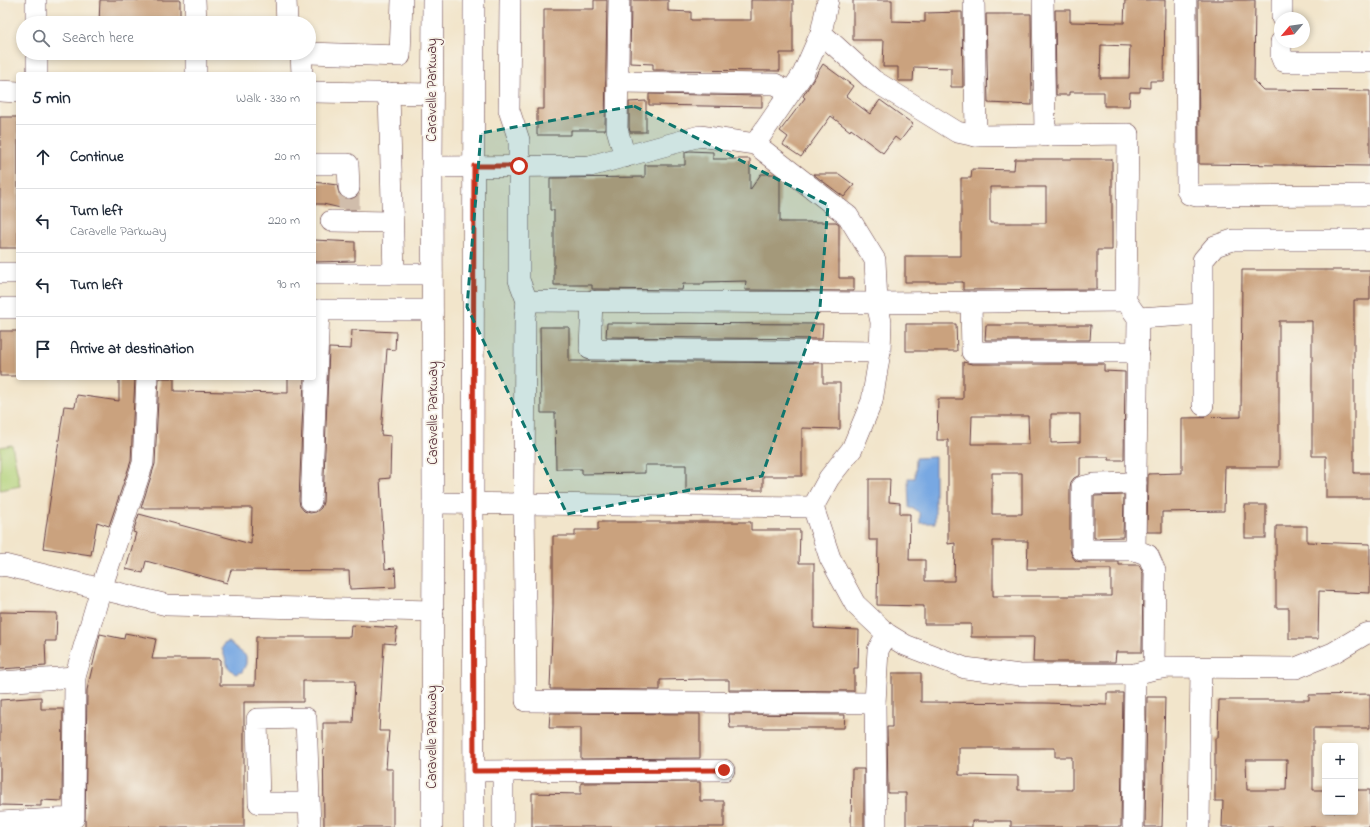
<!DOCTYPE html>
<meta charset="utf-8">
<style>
body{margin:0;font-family:"Indie Flower",sans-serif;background:#f6f6f7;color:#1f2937}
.controls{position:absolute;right:12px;bottom:12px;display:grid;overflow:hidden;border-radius:4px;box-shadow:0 2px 6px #0003}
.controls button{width:36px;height:36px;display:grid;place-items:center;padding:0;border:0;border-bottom:1px solid #e0e1e3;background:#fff;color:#1f2937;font:20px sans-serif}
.compass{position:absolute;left:1274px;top:12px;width:36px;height:36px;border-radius:50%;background:#fff;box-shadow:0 2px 6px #0003;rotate:241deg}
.stop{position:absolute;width:12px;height:12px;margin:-9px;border:3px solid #c8321e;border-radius:50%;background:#fff}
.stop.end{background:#c8321e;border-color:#fff;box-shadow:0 1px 4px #0008}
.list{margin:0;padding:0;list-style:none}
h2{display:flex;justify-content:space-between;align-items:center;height:52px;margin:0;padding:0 16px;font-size:17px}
h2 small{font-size:13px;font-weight:400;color:#747a83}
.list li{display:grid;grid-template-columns:26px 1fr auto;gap:12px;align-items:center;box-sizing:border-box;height:64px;padding:0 16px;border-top:1px solid #e0e1e3}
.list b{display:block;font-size:15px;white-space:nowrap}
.list p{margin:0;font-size:13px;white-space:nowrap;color:#747a83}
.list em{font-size:13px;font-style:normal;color:#747a83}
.icon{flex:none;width:22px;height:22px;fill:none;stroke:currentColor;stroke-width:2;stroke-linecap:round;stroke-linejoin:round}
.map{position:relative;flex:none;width:1370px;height:827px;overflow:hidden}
.search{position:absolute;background:#fff;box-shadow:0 2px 6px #0003;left:16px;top:16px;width:300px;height:44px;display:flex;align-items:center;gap:10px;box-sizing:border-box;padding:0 14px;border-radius:22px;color:#747a83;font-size:15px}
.panel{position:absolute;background:#fff;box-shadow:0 2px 6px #0003;left:16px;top:72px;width:300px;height:308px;border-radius:4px}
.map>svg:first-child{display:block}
</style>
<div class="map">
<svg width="1370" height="827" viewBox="0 0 1370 827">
<rect width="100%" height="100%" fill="#f7f3e8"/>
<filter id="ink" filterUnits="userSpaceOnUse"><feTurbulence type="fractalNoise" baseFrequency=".025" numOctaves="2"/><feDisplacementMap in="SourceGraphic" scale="8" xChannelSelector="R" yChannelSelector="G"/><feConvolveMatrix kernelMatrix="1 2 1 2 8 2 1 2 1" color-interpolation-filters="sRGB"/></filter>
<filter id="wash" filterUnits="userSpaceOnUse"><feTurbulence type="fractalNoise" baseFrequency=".012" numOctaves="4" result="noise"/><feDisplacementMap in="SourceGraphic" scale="16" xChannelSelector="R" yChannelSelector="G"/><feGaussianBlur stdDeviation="0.9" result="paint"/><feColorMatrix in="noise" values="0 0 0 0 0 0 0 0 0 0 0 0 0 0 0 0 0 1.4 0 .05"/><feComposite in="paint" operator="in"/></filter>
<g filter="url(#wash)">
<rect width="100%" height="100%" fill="#f2e5cb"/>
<polygon fill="#b2d27a" stroke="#7e7852" points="12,445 20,486 0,490 0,447"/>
<g fill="#78a8e2" stroke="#616486">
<polygon points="935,457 935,523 920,523 920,514 915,509 909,508 908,478 915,478 916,458"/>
<polygon points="229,642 246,656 246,664 242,672 235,674 228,667 222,649 224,644"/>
</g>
<g id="blocks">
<g fill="#caa27e" fill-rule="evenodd">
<polygon points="100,0 180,0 180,23 99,23"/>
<polygon points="594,0 607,0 605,130 571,130 571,135 537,135 537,109 544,109 544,9 594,9"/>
<polygon points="631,0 668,0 668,11 691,12 691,20 751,20 751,0 793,0 793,53 780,53 780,71 653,70 653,64 630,63"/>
<polygon points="853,0 892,0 892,21 925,22 925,13 962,12 963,87 951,87 951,68 914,67 913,81 898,81 898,67 883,67 884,40 853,40"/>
<path d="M1125,0H1165L1164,81H1150V88L1140,87V92H1130L1129,106H1104V92H1069V95H1056L1055,10H1070V22L1124,23ZM1101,45L1130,46L1129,78H1100Z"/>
<polygon points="1198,0 1255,0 1254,81 1263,90 1370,91 1370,166 1199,164"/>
<polygon points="986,14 1031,14 1032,105 988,103"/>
<polygon points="823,64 853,86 846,96 870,114 880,100 913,124 900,141 895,137 883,153 851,129 850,131 831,116 801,157 783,145 788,137 780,131 805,98 803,96"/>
<polygon points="649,94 762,96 762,107 649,105"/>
<polygon points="646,101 646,132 630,132 629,127 629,102"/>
<rect x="0" y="117" width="18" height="131"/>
<polygon points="689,151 713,152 713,159 750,159 750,190 761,174 774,174 780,179 780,222 836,222 839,224 839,278 854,278 854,291 745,290 746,281 704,282 704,284 683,284 682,290 594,289 592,289 592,285 554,285 554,210 550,210 550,178 645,177 645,165 685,165 685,152"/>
<path d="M1015,159H1112V250H1097V289L963,290V282H905V256H961V178H971L972,169L1014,170ZM990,187H1046V223H990Z"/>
<polygon points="813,174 839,174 854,185 844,197"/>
<polygon points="314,182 337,185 339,194 344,199 350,200 355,198 359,194 356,209 345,209 323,204 314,204"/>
<polygon points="314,240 355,242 355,261 314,262"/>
<polygon points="1242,270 1370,270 1370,300 1354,300 1354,473 1370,473 1370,498 1326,498 1326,456 1312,456 1312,321 1279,321 1279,467 1225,467 1224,511 1162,512 1162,532 1147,532 1148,474 1182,473 1182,418 1241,417"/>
<polygon points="607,323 823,324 822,339 606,337"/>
<polygon points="906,324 956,324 957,351 906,351"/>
<polygon points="986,325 1091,325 1090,340 985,340"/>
<polygon points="540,327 569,327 569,361 823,363 823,383 840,383 840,429 802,428 802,476 763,476 763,490 686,490 686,465 645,465 645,473 582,474 582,469 556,469 555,413 541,413"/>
<polygon points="352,330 396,332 395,350 387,349 381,435 391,436 390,478 380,479 385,569 395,568 396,587 350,589 349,571 231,570 227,583 146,561 143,573 126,569 136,533 133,532 139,514 251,544 252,508 141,508 155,464 159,378 174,378 174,391 288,393 288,378 304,378 299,500 300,506 304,511 310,513 316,512 321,508 323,502 329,348 351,349"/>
<rect x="0" y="331" width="18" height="45"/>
<path d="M963,362L972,364H1104V371L1125,372L1124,460H1109V457H1080V475L1074,478L1071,482L1070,487V550L1072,556L1076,561L1082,562H1119V565H1139L1143,573L1142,652H1116L1115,662H1033L1034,637H971V624H924V606L877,605L878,540H869V479H890L889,502L900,503V514H910L909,560H925V581H954L955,543L948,544V440H937L938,399H963ZM1051,414H1080V442L1051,443ZM972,416H1028L1029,444H971ZM992,473H1022V514H992ZM993,541H1028L1027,569H1111V596H993Z"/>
<polygon points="119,378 135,378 131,461 109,526 97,522 91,555 43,548 64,406 75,407 77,395 119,401"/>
<polygon points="1124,495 1123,537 1094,538 1094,496"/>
<rect x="1245" y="505" width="21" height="33"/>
<polygon points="598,522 751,522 751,530 800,530 799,563 814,563 814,628 859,630 858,668 854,668 854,691 729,690 729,680 704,680 704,679 660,680 660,690 550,689 553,608 553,536 575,536 575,530 598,530"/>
<polygon points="1276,526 1307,526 1307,542 1370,544 1370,593 1319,591 1318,639 1289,639 1289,608 1276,608"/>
<polygon points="0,612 57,613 56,641 45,641 46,666 0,669"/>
<polygon points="351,625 397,628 395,644 384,643 379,731 389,731 386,769 393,769 393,827 324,827 323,723 353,723 355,681 303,681 303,702 244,702 244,827 85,827 87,690 100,634 124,639 125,633 156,639 152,659 220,659 220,685 255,685 256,637 350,637"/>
<path d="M892,673H921V702L1046,703L1107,705V693H1123L1121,827H1011V821H972V827H906V793H888L887,727H892ZM959,748H1055V757H1072V790H1018V776L959,775Z"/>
<path d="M1370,694V728H1313V790H1325V812H1355V790H1370V827H1222L1223,801H1215V738H1218L1219,700H1309V695ZM1246,760H1287L1286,790H1247Z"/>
<polygon points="41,697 41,709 63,709 62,801 41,800 41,806 0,805 0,700"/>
<polygon points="1147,697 1165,697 1162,827 1145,827"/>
<polygon points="550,713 700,714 700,758 581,759 581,728 549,728"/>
<polygon points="729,714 845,715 844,728 730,728"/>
<polygon points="852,769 864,769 864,827 851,827"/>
<polygon points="700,782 700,801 724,801 724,827 532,827 532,793 581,794 581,783"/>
</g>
</g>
</g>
<g filter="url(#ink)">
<use href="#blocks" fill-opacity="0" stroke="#633d43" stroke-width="1"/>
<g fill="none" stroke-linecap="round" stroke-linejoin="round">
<polyline stroke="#d0bdab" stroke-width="21" stroke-dasharray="21 10" stroke-linecap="butt" points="349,188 349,210"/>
<defs>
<g id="minor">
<polyline points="36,0 36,23"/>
<polyline points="195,0 196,23"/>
<polyline points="286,0 287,23"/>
<polyline points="510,0 509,110 519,140 519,280 527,301 877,303 1126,301"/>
<polyline points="619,0 617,129 625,157"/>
<polyline points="974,0 976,136"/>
<polyline points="1043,0 1045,136"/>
<polyline points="1186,0 1187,190 1189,194 1197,196 1370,195"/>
<polyline points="1282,18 1282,0"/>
<polyline points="821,33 873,80 957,132 976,136 1128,134 1126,301 1138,318 1135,550 1148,555 1155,571 1154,669"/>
<polyline points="1281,42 1281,56 1283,61 1286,62 1370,62"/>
<polyline points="37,53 37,74"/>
<polyline points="196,53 196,74"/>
<polyline points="301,53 302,74"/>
<polyline points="309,53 400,56 402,0"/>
<polyline points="618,82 775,84 790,92"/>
<polyline points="0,91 18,92"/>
<polyline points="314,92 432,94"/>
<polyline points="389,93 394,274"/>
<polyline points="755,144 803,74 821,33 828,0"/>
<polyline points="314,164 348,164 349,188"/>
<polyline points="432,167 590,166 700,136 755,144 848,216 875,260 877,303 881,322 880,352 872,401 852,449 829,478 813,507"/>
<polyline points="331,221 392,222"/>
<polyline points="0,273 18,273"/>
<polyline points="314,274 432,274"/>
<polyline points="527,301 525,317 524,504 526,701 875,703"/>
<polyline points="592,301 590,349 880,352"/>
<polyline points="971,302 972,352 1138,352"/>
<polyline points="0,308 18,308"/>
<polyline points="314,310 432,310"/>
<polyline points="1138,318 1202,314"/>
<polyline points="1203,405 1203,260 1215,246 1233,240 1370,240"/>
<polyline points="311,501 319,310"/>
<polyline points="433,503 813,507 830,558 855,604 887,634 905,645 965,668 1020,675 1135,674 1154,669 1168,667 1296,668 1333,653 1365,634 1370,633"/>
<polyline points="1135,550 1082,550 1082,487 1094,484 1136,483"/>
<polyline points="0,566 4,565 167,605 433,611"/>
<polyline points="0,682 75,677"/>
<polyline points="474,771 724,770"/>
<polyline points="503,771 503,827"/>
<polyline points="309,803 259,803 257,719 306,718 310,827"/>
<polyline points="0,822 74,818 75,677 101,589 143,463 147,378"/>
<polyline points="432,827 433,503 432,167 433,0"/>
<polyline points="474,827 473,503 474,0"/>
<polyline points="876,827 875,703 878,650 887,634"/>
<polyline points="1133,827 1135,674"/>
<polyline points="1199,827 1201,668"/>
</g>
</defs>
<use href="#minor" stroke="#633d43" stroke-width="22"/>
<use href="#minor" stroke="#fff" stroke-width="21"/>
</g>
</g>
<g fill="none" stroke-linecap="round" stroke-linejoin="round" filter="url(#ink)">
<polyline stroke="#c8321e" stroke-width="5" points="519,166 474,166 473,503 474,771 724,770"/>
</g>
<path fill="#0f766e" fill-opacity="0.2" stroke="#0f766e" stroke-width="3" stroke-dasharray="8 5" stroke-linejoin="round" d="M634,106L828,205L820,307L762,476L567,514L467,307L481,133Z"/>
<g text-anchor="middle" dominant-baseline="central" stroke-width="3.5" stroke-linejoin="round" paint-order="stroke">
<g font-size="14" fill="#4a1f2b" stroke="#f7f3e8">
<text transform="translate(432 90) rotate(-90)">Caravelle Parkway</text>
<text transform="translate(433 413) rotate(-90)">Caravelle Parkway</text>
<text transform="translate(432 737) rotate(-90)">Caravelle Parkway</text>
</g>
</g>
</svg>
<div class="controls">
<button>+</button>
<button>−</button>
</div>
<svg class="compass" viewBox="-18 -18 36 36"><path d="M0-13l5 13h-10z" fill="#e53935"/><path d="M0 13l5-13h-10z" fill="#747a83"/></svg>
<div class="stop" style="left:519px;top:166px"></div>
<div class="stop end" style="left:724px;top:770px"></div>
<div class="search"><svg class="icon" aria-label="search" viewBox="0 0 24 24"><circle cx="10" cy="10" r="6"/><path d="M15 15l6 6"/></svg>Search here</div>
<section class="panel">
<h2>5 min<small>Walk · 330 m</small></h2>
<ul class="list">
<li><svg class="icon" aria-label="ahead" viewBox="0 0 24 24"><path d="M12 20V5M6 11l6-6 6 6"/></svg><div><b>Continue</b></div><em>20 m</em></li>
<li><svg class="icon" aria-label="left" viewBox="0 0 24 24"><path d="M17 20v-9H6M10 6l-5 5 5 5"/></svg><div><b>Turn left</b><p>Caravelle Parkway</p></div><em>220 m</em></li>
<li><svg class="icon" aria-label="left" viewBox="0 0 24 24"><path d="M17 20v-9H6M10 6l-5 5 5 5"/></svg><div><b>Turn left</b></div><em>90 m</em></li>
<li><svg class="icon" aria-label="arrive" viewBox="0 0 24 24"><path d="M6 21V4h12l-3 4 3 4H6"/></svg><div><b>Arrive at destination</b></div></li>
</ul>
</section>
</div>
